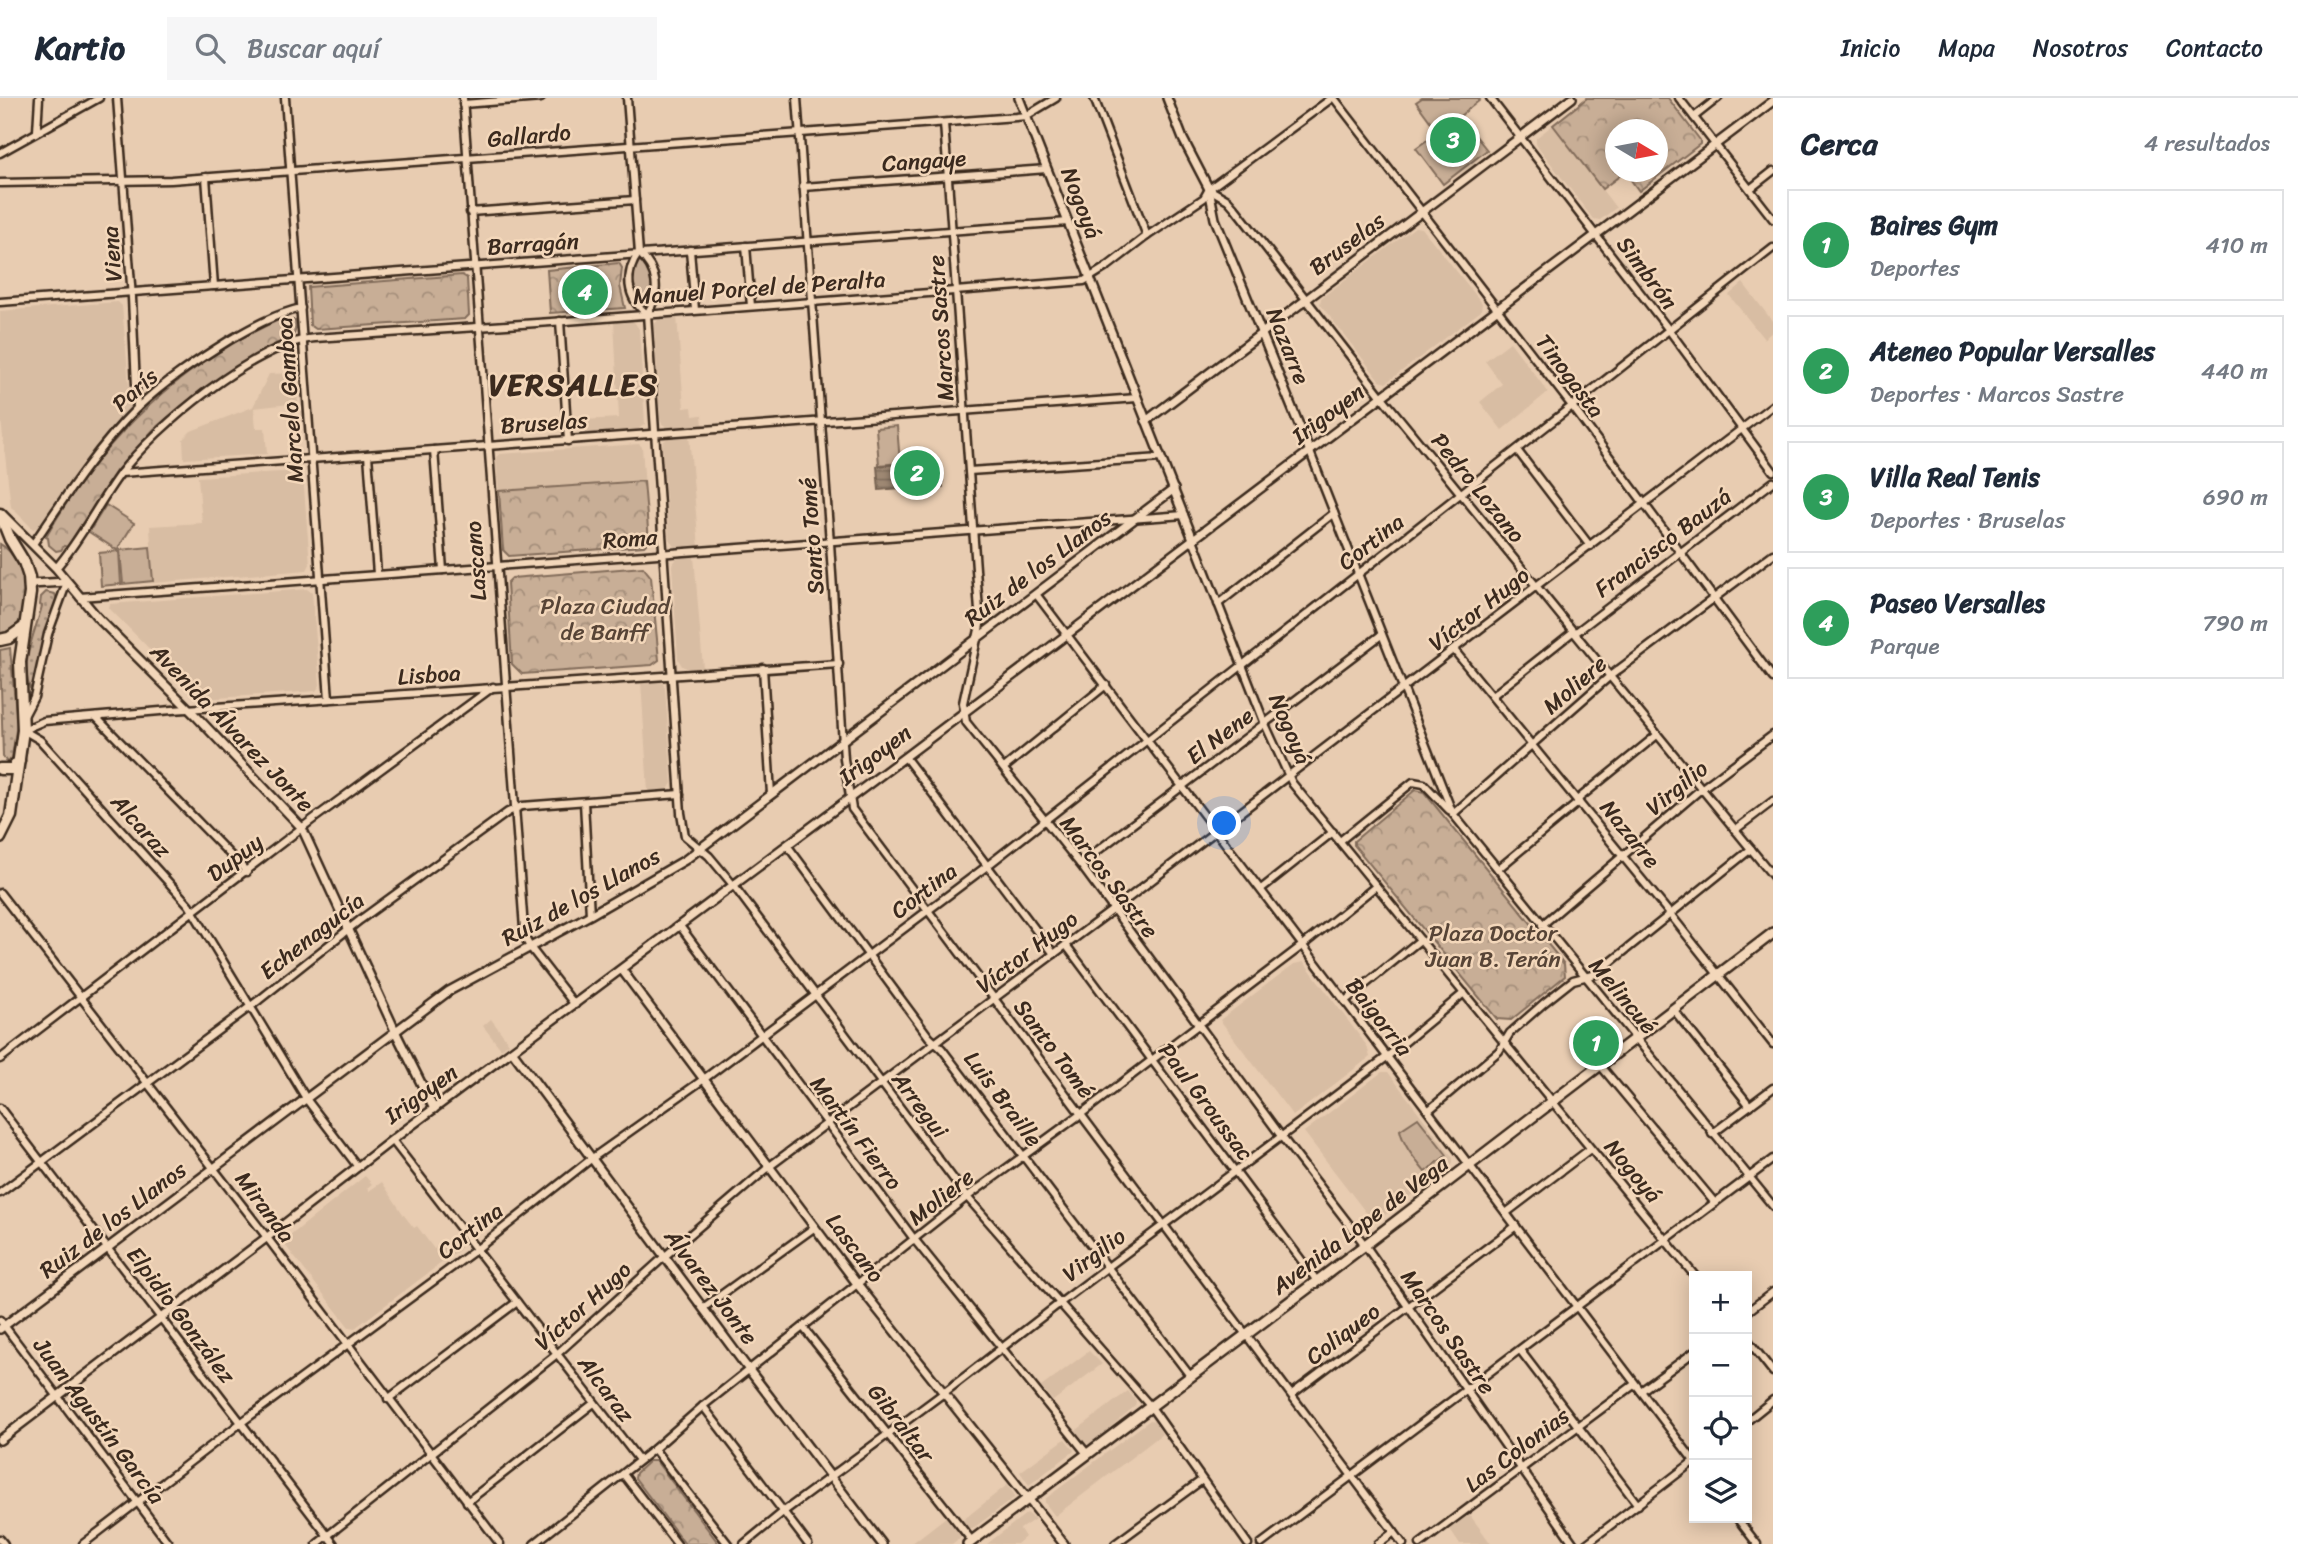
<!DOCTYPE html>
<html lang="es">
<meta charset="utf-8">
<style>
body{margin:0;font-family:Sriracha,sans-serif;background:#f6f6f7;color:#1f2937}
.controls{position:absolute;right:21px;bottom:21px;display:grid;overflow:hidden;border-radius:0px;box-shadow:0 4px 18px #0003}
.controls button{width:63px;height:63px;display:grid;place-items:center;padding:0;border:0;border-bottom:2px solid #e0e1e3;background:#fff;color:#1f2937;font:35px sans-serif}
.compass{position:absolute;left:1605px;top:21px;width:63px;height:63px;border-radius:50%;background:#fff;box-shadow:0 4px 18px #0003;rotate:100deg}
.you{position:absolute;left:1225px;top:726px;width:24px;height:24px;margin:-18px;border:5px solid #fff;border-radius:50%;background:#1a73e8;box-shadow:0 0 0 10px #1a73e833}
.badge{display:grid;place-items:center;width:46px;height:46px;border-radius:50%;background:#ea580c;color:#fff;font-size:23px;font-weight:700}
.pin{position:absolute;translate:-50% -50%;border:4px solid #fff;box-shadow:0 2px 7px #0006}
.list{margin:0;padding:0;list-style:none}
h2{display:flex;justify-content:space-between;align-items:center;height:91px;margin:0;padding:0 28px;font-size:30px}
h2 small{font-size:23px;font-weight:400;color:#747a83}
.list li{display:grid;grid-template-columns:46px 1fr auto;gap:21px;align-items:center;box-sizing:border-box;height:112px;margin:0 14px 14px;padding:0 14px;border:2px solid #e0e1e3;border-radius:0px}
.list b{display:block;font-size:26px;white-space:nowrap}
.list p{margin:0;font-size:23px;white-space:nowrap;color:#747a83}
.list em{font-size:23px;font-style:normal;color:#747a83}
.icon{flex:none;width:38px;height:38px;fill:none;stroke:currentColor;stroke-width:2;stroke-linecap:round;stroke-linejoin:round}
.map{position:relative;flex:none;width:1773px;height:1446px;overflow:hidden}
header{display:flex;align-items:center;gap:42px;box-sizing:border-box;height:98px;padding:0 35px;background:#fff;border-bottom:2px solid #e0e1e3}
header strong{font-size:33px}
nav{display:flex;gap:38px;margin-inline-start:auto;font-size:24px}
.search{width:490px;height:63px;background:#f6f6f7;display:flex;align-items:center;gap:18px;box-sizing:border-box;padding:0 24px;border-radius:0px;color:#747a83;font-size:26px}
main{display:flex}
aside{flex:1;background:#fff}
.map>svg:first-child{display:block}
</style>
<header>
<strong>Kartio</strong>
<div class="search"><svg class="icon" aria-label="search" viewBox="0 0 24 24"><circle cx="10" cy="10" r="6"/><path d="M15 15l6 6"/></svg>Buscar aquí</div>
<nav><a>Inicio</a><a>Mapa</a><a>Nosotros</a><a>Contacto</a></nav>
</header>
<main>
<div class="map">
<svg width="1773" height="1446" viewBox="0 0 1773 1446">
<defs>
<pattern id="grass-dots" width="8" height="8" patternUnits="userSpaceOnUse" patternTransform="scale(1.75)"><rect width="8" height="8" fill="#c8ae96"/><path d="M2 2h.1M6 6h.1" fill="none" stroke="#a48e7a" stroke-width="1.8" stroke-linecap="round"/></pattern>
<pattern id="park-crowns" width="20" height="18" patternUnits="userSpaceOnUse" patternTransform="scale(1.75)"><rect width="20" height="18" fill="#c8ae96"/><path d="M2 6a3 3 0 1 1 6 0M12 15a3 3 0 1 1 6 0" fill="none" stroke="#a48e7a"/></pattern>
<pattern id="water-rules" width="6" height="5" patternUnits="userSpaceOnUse" patternTransform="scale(1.75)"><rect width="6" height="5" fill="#9e8873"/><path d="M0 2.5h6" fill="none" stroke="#826f5e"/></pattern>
</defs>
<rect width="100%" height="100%" fill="#e8ccb1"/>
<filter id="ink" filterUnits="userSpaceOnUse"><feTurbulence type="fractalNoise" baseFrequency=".0143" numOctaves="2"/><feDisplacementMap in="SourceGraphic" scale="14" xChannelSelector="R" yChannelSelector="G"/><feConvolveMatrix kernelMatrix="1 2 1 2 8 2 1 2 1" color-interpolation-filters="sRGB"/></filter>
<g filter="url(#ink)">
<g fill="#d8bda3">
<polygon points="1553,27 1616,110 1600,122 1593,121 1536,46 1536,40"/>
<polygon points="1415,129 1422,130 1482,205 1481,213 1386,285 1380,283 1320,206 1321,200"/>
<polygon points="1743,185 1773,224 1773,233 1764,241 1729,197"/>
<polygon points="118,204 122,208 131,309 82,365 39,429 33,431 11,409 0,313 0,213"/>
<polygon points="677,218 684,310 692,309 693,318 702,317 703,328 669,330 662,326 660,321 654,227 660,220"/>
<polygon points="628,221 635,225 639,231 645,326 636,333 584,337 583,322 619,320 614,223"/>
<polygon points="1510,244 1548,294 1502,332 1480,304 1502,286 1485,263"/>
<polygon points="296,275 298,305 254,310 256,330 265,330 267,356 184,361 183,341 191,333 253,309 269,276"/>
<polygon points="689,337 699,449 680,451 673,447 669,441 662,348 664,343 670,339"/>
<polygon points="639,346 642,349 649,443 644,448 509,458 503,452 496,359 500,356"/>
<polygon points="298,373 303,377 310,466 307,472 153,485 150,428 202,425 198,379"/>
<polygon points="694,458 703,570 689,571 682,568 678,561 672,467 678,459"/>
<polygon points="307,491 312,495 320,587 316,593 203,601 197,599 109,510 110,506"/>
<polygon points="657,582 663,585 665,590 672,685 669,690 663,693 648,694 641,583"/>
<polygon points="1304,864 1367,948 1370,959 1293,1018 1220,922 1294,866"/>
<polygon points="491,921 509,945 501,951 483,928"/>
<polygon points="1382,974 1388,974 1453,1060 1453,1066 1374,1125 1304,1034"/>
<polygon points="365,1078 372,1086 367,1090 369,1093 382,1084 403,1116 414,1130 417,1128 434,1151 454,1137 461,1145 460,1151 355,1230 349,1229 285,1147 286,1141"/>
<polygon points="1089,1253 1102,1266 1053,1303 1041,1289"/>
<polygon points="1128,1293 1136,1303 1135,1308 1092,1345 1087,1346 1080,1343 1073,1335"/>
<polygon points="1150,1322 1154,1323 1162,1336 1055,1418 1045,1405 1045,1401"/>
<polygon points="1065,1341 1074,1352 1073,1354 1029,1387 1020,1374"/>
<polygon points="1007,1387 1014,1396 1014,1400 972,1431 969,1431 963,1422"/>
<polygon points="1027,1415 1035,1421 1020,1431 1025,1439 1017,1446 987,1446"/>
<polygon points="1469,1416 1484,1436 1491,1446 1460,1446 1450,1431"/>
<polygon points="946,1419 961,1439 952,1446 911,1446"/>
</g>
<g fill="url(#grass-dots)" stroke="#826c5a" stroke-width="2">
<path d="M46,494L55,496L57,502L34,589L30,590C19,566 36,532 42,508L40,507L41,499Z"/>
<polygon points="10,550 17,625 12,660 7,664 3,659 0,552"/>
</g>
<g fill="url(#park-crowns)" stroke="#826c5a" stroke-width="2" fill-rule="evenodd">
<path d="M1587,0H1668L1700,42V46L1639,93L1625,74L1602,91L1553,27ZM1616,32H1658V74H1616Z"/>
<path d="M638,163L646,165C651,179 659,196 645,208L640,206C632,192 630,177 638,163Z"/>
<polygon points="619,165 622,170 620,188 625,210 550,215 547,172"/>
<polygon points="462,177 467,180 469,217 465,221 316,231 310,227 308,189"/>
<path d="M285,219L288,222H295L296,230L294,236L242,265L201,292L154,331L116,373L67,449L64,448L61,452L56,453L49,447L48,440L46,439C100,342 183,263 285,219Z"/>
<polygon points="644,383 649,443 644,448 509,458 503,452 499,393"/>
<path d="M0,446C29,461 39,531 0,535Z"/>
<polygon points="643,469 651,479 659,562 652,567 522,576 512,566 507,485 512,480"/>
<polygon points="1415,692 1424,694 1564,866 1565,878 1511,922 1497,921 1354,747 1354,743"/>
<polygon points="649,1363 656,1363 719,1446 685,1446 635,1380 636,1375"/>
</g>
<g fill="#c8ae96" stroke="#826c5a" stroke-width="2">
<polygon points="1422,0 1478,0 1480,2 1460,18 1487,52 1443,86 1416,50 1438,34 1416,4"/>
<polygon points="897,328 900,365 879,367 876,330"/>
<polygon points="106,407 134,425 117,452 89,434"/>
<polygon points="150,449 153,483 123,486 120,452"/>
<polygon points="119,453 121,486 101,488 99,455"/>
<path d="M1418,1020L1447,1057L1425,1074C1414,1060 1404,1049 1400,1032Z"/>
</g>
<polygon fill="url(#water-rules)" stroke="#766251" stroke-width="2" points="910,365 911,376 942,374 943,389 921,390 921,399 913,399 912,389 879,392 877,368"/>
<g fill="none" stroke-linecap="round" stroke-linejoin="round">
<defs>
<g id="minor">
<polyline points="117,0 132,200 137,310"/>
<polyline points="285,0 329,601"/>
<polyline points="463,0 524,831 525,840 530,849 575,907"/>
<polyline points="627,0 639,155"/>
<polyline points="797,0 830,445 844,661 852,711 1403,1446"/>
<polyline points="1094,0 1147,138"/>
<polyline points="1334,0 1572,308 1773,580"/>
<polyline points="1490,0 1669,232 1773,373"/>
<polyline points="1679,0 1773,121"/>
<polyline points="463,6 541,0"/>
<polyline points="1694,19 1718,0"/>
<polyline points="944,25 980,527 963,605 966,624 1080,766 1281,1038 1365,1147 1574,1446"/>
<polyline points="37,33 39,0"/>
<polyline points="0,55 99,0"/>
<polyline points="206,79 214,188"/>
<polyline points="0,85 171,82 1016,19 1026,18 1056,0"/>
<polyline points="803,89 1047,71"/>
<polyline points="1209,91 1228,102 1235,110 1382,299 1773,778"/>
<polyline points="1750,91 1773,73"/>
<polyline points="470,114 635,102"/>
<polyline points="746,148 751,208"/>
<polyline points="690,152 695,212"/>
<path d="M639,155C658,172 661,195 647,216L681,715L685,738L709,758L734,788L967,1099L1151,1309L1248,1446"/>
<path d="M639,155C624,175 626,200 647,216"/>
<polyline points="0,204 1068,124"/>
<polyline points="560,223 568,343"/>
<polyline points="434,352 443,472"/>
<polyline points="1517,352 1590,448"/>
<polyline points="1310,354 1453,716 1773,1108"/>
<polyline points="368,357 377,476"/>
<polyline points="969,373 1161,360"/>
<polyline points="121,375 1137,300"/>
<polyline points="1193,441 1265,626 1292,685 1695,1178"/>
<path d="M33,446C65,399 96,351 137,310C164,284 196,263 228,243C250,230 275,216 301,210"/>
<path d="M56,470C81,441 98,406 120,376C155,329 256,245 315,240L566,223L1084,183L1108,168L1147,138L1204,100L1209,91L1332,0"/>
<polyline points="1036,496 1694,1363"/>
<polyline points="80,499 1184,417"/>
<polyline points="1218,506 1334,415"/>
<polyline points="1575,535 1773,384"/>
<polyline points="1454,552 1670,816 1773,946"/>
<polyline points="763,570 771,696"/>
<polyline points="1492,598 1574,533"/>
<polyline points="24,618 34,599 48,536 67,484"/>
<polyline points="96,619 247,774"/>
<polyline points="23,632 44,623 172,612 839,566"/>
<polyline points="23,632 40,642 189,807 307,1002 358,1069"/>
<polyline points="905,659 1054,856"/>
<polyline points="1004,670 1106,587"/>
<polyline points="1577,702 1657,637"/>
<polyline points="584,704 590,817"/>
<polyline points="1453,716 1610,578 1773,456"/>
<polyline points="1735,732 1773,703"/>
<polyline points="1340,743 1413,684 1424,686 1449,712"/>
<polyline points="787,747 929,939 942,951 1191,1279"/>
<polyline points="1080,766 1381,537"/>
<polyline points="1498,771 1579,704"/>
<polyline points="1261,791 1333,734"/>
<polyline points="0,795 262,1133 500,1446"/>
<polyline points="1542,827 1701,691 1773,637"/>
<polyline points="680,828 914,1141 1088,1357"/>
<polyline points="1066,847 1317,1183"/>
<polyline points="1345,903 1420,842"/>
<polyline points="1673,911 1750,1008"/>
<polyline points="0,961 312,722 493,589"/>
<polyline points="1600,967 1715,1105"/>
<polyline points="0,1010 334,1446"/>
<polyline points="1429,1012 1499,953 1510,935 1544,905 1573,882 1596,876 1751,751"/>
<polyline points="1712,1036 1773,990"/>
<polyline points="392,1042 639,1362"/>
<polyline points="0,1095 259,902 360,822 508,714 522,708 680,696"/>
<polyline points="1506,1115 1590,1051"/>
<polyline points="703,1210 815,1129"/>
<polyline points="1747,1214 1773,1194"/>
<polyline points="0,1222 169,1446"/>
<polyline points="803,1229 972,1443"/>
<polyline points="1747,1241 1773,1274"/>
<polyline points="1520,1252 1638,1407"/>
<polyline points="1641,1293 1694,1254"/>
<polyline points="1292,1296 1516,1128"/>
<polyline points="388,1301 517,1204"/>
<polyline points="703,1308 808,1446"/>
<polyline points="1747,1323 1773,1302"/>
<polyline points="654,1351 728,1446"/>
<polyline points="623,1376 677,1446"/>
<polyline points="467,1404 594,1305"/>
<polyline points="1737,1420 1757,1446"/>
<polyline points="0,1441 4,1446"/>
<polyline points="83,1446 242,1324 477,1151 591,1061 704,981 987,768 1773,150"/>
<polyline points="317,1446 557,1256 664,1159 770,1068 1114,811 1773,307"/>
<polyline points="534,1446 654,1351 703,1308 967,1099 1081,1016 1303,847 1376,788"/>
<polyline points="744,1446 783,1414 945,1294 1060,1205 1388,958 1464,895"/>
<polyline points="1115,1446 1202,1382"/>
<polyline points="1261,1446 1773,1061"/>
<polyline points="1378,1446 1394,1434"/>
<polyline points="1420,1446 1635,1286"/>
<polyline points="1586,1446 1694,1363"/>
</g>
<g id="tertiary">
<polyline points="1019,0 1193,441"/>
<polyline points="1167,0 1183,41 1209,91 1215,121 1310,354"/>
<polyline points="1146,323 1572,0"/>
<polyline points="2,416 56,470 98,520 197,619 302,730 398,939 434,1011"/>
<polyline points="30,486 67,484"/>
<polyline points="622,872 858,1187 1064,1446"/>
<polyline points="512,953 743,1264 882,1446"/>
<polyline points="0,1231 449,893 590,817 685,762 1174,391"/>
<polyline points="0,1342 274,1134 392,1042 905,659 1773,3"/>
</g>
<polyline id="secondary" points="968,1446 1365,1147 1773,835"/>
<g id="primary">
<polyline points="0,416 10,441 24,464 29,479 30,495 20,564 23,632 11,718 0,740"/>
<polyline points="0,542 9,540 23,530"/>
<polyline points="0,671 12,671 19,663"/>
</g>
</defs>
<use href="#minor" stroke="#3b2a1e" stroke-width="11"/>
<use href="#tertiary" stroke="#3b2a1e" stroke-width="12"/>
<use href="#secondary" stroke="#3b2a1e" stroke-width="14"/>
<use href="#primary" stroke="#3b2a1e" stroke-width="15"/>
<use href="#minor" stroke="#f3d7ba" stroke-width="6"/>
<use href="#tertiary" stroke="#f3d7ba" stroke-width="7"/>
<use href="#secondary" stroke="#f3d7ba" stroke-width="9"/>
<use href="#primary" stroke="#f3d7ba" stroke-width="10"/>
</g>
</g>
<g text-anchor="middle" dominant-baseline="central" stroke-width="5" stroke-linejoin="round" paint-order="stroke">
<g font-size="23" fill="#3b2a1e" stroke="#f3d7ba">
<text transform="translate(529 38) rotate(-5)">Gallardo</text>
<text transform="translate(924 63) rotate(-4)">Cangaye</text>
<text transform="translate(1081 105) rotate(69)">Nogoyá</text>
<text transform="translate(533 146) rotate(-4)">Barragán</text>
<text transform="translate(1347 146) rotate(-37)">Bruselas</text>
<text transform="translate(112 156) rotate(-94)">Viena</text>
<text transform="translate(1647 175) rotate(53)">Simbrón</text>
<text transform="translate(759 190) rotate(-4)">Manuel Porcel de Peralta</text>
<text transform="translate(941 230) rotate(-94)">Marcos Sastre</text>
<text transform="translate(1288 248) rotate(68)">Nazarre</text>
<text transform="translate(1570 278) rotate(53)">Tinogasta</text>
<text transform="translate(135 292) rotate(-42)">París</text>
<text transform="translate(290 302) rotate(-94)">Marcelo Gamboa</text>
<text transform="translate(1328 316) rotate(-37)">Irigoyen</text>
<text transform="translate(544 325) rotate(-4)">Bruselas</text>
<text transform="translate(1478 390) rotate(51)">Pedro Lozano</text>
<text transform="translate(812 438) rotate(-94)">Santo Tomé</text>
<text transform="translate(630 441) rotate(-4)">Roma</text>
<text transform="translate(1371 444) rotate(-38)">Cortina</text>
<text transform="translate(1663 445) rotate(-37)">Francisco Bauzá</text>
<text transform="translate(476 463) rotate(-94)">Lascano</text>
<text transform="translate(1038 470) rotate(-37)">Ruiz de los Llanos</text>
<text transform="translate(1479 511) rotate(-38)">Víctor Hugo</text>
<text transform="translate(429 577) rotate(-4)">Lisboa</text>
<text transform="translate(1575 587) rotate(-41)">Moliere</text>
<text transform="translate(232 630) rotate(46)">Avenida Álvarez Jonte</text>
<text transform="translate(1290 631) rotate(67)">Nogoyá</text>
<text transform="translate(1220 638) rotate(-37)">El Nene</text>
<text transform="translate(875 657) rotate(-37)">Irigoyen</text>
<text transform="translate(1677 690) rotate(-39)">Virgilio</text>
<text transform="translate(141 728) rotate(48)">Alcaraz</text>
<text transform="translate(1630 736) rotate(51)">Nazarre</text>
<text transform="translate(235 760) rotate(-37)">Dupuy</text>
<text transform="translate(1109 779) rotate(53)">Marcos Sastre</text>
<text transform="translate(924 793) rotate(-37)">Cortina</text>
<text transform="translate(581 799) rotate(-29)">Ruiz de los Llanos</text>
<text transform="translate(312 838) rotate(-38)">Echenagucía</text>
<text transform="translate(1027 854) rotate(-37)">Víctor Hugo</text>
<text transform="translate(1623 898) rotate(50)">Melincué</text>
<text transform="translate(1379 919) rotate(52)">Baigorria</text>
<text transform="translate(1054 951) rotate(53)">Santo Tomé</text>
<text transform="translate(421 996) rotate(-36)">Irigoyen</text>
<text transform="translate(1003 1001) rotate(53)">Luis Braille</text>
<text transform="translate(1206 1004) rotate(53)">Paul Groussac</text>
<text transform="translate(920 1007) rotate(53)">Arregui</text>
<text transform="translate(856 1035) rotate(53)">Martín Fierro</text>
<text transform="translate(1633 1073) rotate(50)">Nogoyá</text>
<text transform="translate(941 1099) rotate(-38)">Moliere</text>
<text transform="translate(265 1109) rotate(53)">Miranda</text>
<text transform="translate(113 1122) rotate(-37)">Ruiz de los Llanos</text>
<text transform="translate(1360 1127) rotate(-37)">Avenida Lope de Vega</text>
<text transform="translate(470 1133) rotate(-38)">Cortina</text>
<text transform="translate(855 1150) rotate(53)">Lascano</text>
<text transform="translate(1094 1157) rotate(-37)">Virgilio</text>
<text transform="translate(711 1189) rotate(53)">Álvarez Jonte</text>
<text transform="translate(583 1208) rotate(-42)">Víctor Hugo</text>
<text transform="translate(181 1217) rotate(53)">Elpidio González</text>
<text transform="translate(1448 1234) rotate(55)">Marcos Sastre</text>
<text transform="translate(1343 1236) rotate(-37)">Coliqueo</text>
<text transform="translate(606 1291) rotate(53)">Alcaraz</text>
<text transform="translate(99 1323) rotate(53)">Juan Agustín García</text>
<text transform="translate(901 1325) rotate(52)">Gibraltar</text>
<text transform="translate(1517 1352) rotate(-37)">Las Colonias</text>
</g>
<g font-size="23" fill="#574436" stroke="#f3d7ba">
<text x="605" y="508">Plaza Ciudad<tspan x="605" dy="26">de Banff</tspan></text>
<text x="1493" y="835">Plaza Doctor<tspan x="1493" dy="26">Juan B. Terán</tspan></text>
</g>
<g font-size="30" font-weight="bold" letter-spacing="2" fill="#3b2a1e" stroke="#f3d7ba">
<text x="574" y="287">VERSALLES</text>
</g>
</g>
</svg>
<div class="controls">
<button>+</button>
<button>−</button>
<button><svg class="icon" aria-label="locate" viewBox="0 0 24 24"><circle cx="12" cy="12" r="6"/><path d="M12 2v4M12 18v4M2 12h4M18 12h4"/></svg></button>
<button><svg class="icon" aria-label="layers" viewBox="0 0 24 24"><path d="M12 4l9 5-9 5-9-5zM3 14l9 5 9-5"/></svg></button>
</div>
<svg class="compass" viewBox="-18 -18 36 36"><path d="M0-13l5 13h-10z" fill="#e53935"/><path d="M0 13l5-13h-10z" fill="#747a83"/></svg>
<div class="you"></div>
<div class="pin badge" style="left:1596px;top:945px;background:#2e9e5b">1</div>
<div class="pin badge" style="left:917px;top:375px;background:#2e9e5b">2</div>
<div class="pin badge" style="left:1453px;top:42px;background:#2e9e5b">3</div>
<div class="pin badge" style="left:585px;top:194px;background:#2e9e5b">4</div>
</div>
<aside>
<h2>Cerca<small>4 resultados</small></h2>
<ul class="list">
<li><span class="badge" style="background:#2e9e5b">1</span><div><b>Baires Gym</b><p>Deportes</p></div><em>410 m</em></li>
<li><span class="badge" style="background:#2e9e5b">2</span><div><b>Ateneo Popular Versalles</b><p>Deportes · Marcos Sastre</p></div><em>440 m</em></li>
<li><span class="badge" style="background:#2e9e5b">3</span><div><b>Villa Real Tenis</b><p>Deportes · Bruselas</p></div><em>690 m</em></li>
<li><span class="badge" style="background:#2e9e5b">4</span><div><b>Paseo Versalles</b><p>Parque</p></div><em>790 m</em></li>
</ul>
</aside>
</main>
